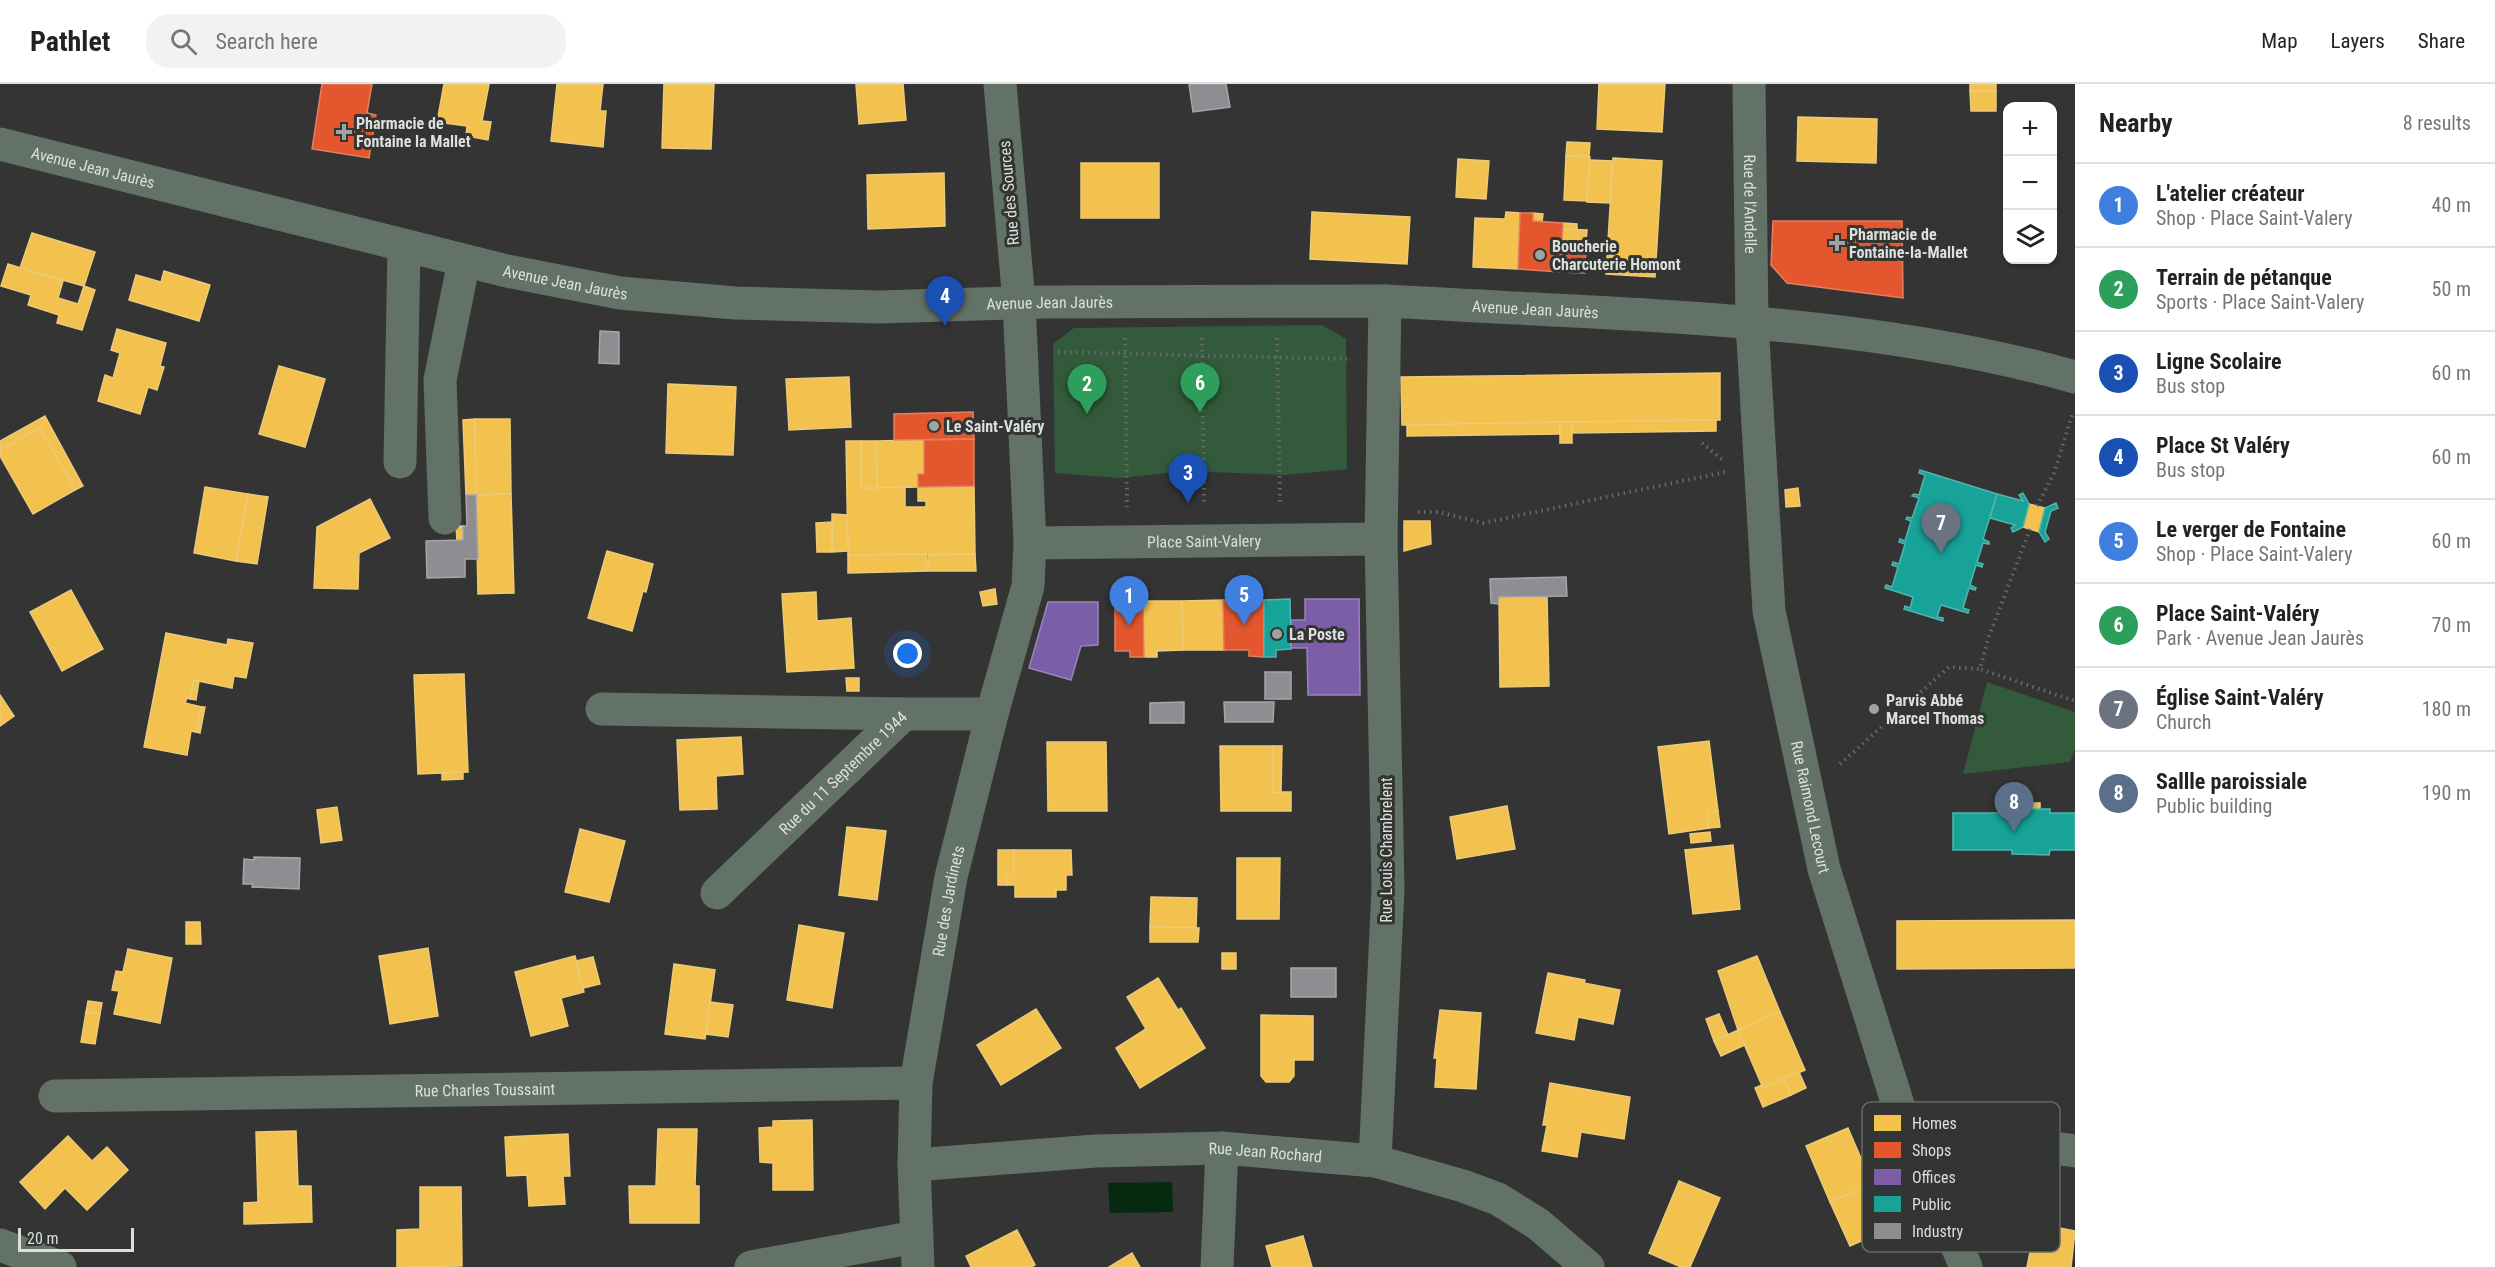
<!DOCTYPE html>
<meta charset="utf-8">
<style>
body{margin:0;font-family:"Roboto Condensed",sans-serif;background:#f2f2f2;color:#222}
.controls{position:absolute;right:18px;top:18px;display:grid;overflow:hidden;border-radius:12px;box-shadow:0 2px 4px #0004}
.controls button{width:54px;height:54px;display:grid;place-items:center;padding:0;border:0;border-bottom:2px solid #e0e0e0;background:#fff;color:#222;font:30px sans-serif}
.scale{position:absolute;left:18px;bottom:15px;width:116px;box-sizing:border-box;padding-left:6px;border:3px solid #dcdfdd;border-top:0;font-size:16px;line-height:21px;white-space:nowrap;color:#dcdfdd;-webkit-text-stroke:4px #323532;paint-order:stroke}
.you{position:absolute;left:908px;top:570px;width:21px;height:21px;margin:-15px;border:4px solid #fff;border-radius:50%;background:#1a73e8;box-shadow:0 0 0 9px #1a73e833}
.badge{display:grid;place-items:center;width:39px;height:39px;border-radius:50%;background:#5b5c5c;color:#fff;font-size:20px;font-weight:700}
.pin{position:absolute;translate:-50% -50px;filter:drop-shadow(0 2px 3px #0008)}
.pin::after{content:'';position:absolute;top:32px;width:21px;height:18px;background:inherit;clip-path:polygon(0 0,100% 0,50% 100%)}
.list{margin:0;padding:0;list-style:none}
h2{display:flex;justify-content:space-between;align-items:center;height:78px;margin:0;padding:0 24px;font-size:26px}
h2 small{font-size:20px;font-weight:400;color:#767676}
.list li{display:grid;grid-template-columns:39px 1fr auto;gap:18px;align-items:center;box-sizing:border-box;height:84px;padding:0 24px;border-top:2px solid #e0e0e0}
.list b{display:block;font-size:22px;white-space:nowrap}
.list p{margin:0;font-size:20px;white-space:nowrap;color:#767676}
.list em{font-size:20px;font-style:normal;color:#767676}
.icon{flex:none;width:33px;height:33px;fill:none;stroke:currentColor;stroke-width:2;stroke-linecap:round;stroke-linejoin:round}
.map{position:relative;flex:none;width:2075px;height:1183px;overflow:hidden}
header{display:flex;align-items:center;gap:36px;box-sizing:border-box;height:84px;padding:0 30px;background:#fff;border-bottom:2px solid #e0e0e0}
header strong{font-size:28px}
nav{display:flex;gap:33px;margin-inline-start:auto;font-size:21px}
.search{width:420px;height:54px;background:#f2f2f2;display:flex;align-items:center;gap:15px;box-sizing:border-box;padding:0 21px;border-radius:24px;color:#767676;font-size:22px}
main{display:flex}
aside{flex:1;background:#fff}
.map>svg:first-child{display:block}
</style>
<header>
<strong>Pathlet</strong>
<div class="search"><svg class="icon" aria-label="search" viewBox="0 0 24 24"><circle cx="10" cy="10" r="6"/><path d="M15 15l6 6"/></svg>Search here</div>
<nav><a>Map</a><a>Layers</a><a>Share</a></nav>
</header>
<main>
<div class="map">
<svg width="2075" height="1183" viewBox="0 0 2075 1183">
<rect width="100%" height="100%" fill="#333433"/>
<g fill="#335b3b">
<polygon points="1322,241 1346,255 1347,385 1285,391 1186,387 1120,394 1055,389 1053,260 1074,244"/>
<polygon points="1987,598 2075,628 2075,665 2070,678 1963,690"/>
</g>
<polygon fill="#062a10" points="1172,1098 1173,1128 1110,1129 1108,1099"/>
<g fill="#f2c14e" stroke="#ebca79" stroke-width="1.5">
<polygon points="444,0 489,0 482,37 491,38 488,56 466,52 467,42 437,38"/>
<polygon points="557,0 603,0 600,27 606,27 603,63 551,57"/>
<polygon points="664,0 714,0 711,65 662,64"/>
<polygon points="856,0 903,0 906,36 859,40"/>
<polygon points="1599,0 1665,0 1662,48 1597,45"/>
<rect x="1970" y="0" width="26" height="7"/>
<polygon points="1970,7 1996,7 1996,27 1971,27"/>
<polygon points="1798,33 1877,35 1876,79 1797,77"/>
<polygon points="1567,58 1590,59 1589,73 1566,72"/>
<polygon points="1566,72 1590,73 1587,117 1564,116"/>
<polygon points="1613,74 1662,77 1655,193 1606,190"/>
<polygon points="1458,75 1489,77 1486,115 1456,113"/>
<polygon points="1590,76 1612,77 1610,119 1587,118"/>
<rect x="1081" y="79" width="78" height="55"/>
<polygon points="944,89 945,142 868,145 867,91"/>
<polygon points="1312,128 1410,133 1407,180 1310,175"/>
<polygon points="1506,128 1520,129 1518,185 1473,183 1475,134 1505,135"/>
<polygon points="1533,129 1543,130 1542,138 1533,137"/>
<polygon points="1563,139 1577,140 1577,146 1562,145"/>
<polygon points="1562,145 1587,146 1586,159 1562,157"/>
<polygon points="32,149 95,168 84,202 20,184"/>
<polygon points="8,180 63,197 58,214 78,220 84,202 95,206 82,246 57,239 59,231 28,221 31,211 1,202"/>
<polygon points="164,187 210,201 199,237 129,216 136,191 161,198"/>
<polygon points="117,245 166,259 160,282 164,283 157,306 148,303 140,330 98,317 105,291 113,294 120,269 111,266"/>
<polygon points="279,282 325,295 305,363 259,350"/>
<polygon points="1720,289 1720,336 1402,341 1401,293"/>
<polygon points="849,293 851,343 789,346 786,295"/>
<polygon points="668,300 736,303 733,371 666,369"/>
<polygon points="45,332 83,402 75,406 40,344 0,366 0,357"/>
<polygon points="475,335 476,411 466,411 463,336"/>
<polygon points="475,335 510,335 511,410 476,411"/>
<polygon points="1716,336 1716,347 1572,349 1572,338"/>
<polygon points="1560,338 1560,350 1407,352 1407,341"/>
<rect x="1560" y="338" width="12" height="21"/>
<polygon points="40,344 75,406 33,430 0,372 0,366"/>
<polygon points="924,356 924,390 918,390 918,403 877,404 876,357"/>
<polygon points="846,357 861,357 861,404 905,403 905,423 926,423 926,417 918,417 918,403 974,402 975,470 848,471"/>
<polygon points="861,357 876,357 877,404 861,404"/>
<polygon points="205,403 248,410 236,477 194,469"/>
<polygon points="1798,404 1800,422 1786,423 1785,406"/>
<polygon points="248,410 268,413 257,480 236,477"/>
<polygon points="511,410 514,509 478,510 476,411"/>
<polygon points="370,415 390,454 359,469 358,505 314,504 317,443"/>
<polygon points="2029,420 2045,424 2039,448 2023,443"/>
<polygon points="832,430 847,431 848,467 832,468"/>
<polygon points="1404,437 1430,437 1431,460 1404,467"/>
<polygon points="832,438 832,468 817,468 816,439"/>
<polygon points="456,442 463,442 463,456 457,456"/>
<polygon points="607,467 653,480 646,508 643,507 632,547 588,534"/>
<polygon points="926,470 928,487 848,489 848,471"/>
<polygon points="975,470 976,487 928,487 928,471"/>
<polygon points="995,505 997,520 983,522 980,508"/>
<polygon points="71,506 103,565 62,587 30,528"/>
<polygon points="816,508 817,537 851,534 854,584 787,588 782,510"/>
<polygon points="1547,512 1549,602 1500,603 1499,513"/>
<polygon points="1223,516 1224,566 1183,566 1182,517"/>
<polygon points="1143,517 1182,517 1183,566 1157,567 1157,573 1144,573"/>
<polygon points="166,549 227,561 228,555 253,559 246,594 234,592 232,604 194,596 190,615 187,614 185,619 202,623 196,648 191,647 187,671 144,663"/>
<polygon points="464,590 468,688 418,690 414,591"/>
<polygon points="846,594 859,594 859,607 847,607"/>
<polygon points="194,596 199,597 196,616 190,615"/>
<polygon points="0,611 14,632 0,642"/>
<polygon points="202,623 205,623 200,649 196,648"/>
<polygon points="741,653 743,690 716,692 717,725 680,726 677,656"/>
<polygon points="1709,657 1718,727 1707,729 1709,744 1669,750 1658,663"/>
<polygon points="1047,658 1106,658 1107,727 1048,727"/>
<polygon points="1220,662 1273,662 1273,708 1291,708 1291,727 1221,727"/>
<polygon points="1273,662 1282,662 1281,708 1273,708"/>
<polygon points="463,688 463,695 442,696 442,689"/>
<rect x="2022" y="719" width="18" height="6"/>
<polygon points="1507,722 1515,765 1457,775 1450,733"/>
<polygon points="337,723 342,756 321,759 317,726"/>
<polygon points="1718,727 1720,743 1709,744 1707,729"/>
<polygon points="847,743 886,747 877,816 839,811"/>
<polygon points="580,745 625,757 609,818 565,808"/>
<polygon points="1710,748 1711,757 1691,759 1690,750"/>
<polygon points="1733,761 1740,825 1693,830 1685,766"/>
<polygon points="998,766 1014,766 1014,788 1006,788 1007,801 998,801"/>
<polygon points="1014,766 1071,766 1072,791 1066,791 1066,806 1056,806 1056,813 1015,813 1015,801 1007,801 1006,788 1014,788"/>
<polygon points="1237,774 1280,774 1279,835 1237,835"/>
<polygon points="1151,813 1197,814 1196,844 1150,843"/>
<polygon points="2075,836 2075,884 1897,885 1897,837"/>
<polygon points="186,838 200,838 201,860 186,860"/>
<polygon points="799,841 844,849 832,924 787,916"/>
<polygon points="1150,843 1199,844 1198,858 1150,858"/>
<polygon points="428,864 438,932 390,940 379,872"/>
<polygon points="128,865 172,874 160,939 114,930 119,907 112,906 116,887 123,888"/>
<rect x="1222" y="869" width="14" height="16"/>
<polygon points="575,872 584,908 561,914 568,942 531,952 515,888"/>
<polygon points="1757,872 1780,928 1738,946 1718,887"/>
<polygon points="593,873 600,900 583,904 576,877"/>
<polygon points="674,880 715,886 705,955 665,950"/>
<polygon points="1548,889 1585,896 1584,899 1620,906 1613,940 1578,933 1574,956 1536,949"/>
<polygon points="1158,894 1178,926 1181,924 1205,964 1140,1004 1116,964 1146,945 1127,913"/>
<polygon points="88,917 102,919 100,930 86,928"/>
<polygon points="710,918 733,921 728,953 706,950"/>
<polygon points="1036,925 1061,964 1001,1001 977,961"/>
<polygon points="1440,926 1481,929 1476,1005 1435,1003 1437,974 1434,974"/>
<polygon points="86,928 100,930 95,960 81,958"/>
<polygon points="1780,928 1805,986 1763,1004 1738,946"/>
<polygon points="1719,930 1728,951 1714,957 1706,935"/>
<polygon points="1261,931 1313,932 1313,976 1294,976 1294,992 1289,998 1266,998 1261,992"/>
<polygon points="1738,946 1745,961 1721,972 1714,957"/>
<polygon points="1799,988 1806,1004 1791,1011 1784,994"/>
<polygon points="1784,994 1791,1011 1763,1023 1755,1004 1762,1001 1763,1004"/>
<polygon points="1550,999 1630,1013 1624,1055 1581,1048 1577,1073 1542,1067 1547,1041 1543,1041"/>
<polygon points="812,1036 813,1106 773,1106 773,1079 760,1078 759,1044 773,1043 773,1037"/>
<polygon points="1848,1044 1872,1100 1830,1118 1806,1062"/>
<polygon points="658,1045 697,1045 695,1102 699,1102 699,1139 630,1139 629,1102 656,1102"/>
<polygon points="296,1047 298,1102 311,1102 312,1138 244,1140 244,1119 258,1118 256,1048"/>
<polygon points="568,1050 570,1092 563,1092 565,1120 529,1122 527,1091 507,1092 505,1053"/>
<polygon points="68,1052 92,1077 107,1063 128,1086 87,1126 65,1104 45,1125 20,1098"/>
<polygon points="1679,1097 1720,1114 1690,1183 1681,1183 1649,1169"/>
<polygon points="1872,1100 1891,1144 1850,1162 1830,1118"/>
<polygon points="420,1103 461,1103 462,1182 397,1183 397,1146 420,1145"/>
<polygon points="2004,1133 2075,1147 2071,1183 2027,1183 2032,1158 2001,1153"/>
<polygon points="1017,1146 1035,1181 1031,1183 971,1183 966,1172"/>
<polygon points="1303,1152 1312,1183 1272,1183 1266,1162"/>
<polygon points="1132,1169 1140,1183 1109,1183"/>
</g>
<g fill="#e4572e" stroke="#e28062" stroke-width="1.5">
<polygon points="322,0 372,0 367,29 376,31 369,74 312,65"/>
<polygon points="1520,129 1533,129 1533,137 1563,139 1560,188 1518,185"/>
<polygon points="1773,137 1902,137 1903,214 1787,199 1771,181"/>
<polygon points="1562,157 1586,159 1585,189 1560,188"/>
<polygon points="973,328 974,355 894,356 894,330"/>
<polygon points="974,355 974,402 918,403 918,390 924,390 924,356"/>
<polygon points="1223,516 1264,516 1264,573 1249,572 1249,566 1224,566"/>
<polygon points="1115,517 1143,517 1144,573 1130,573 1130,567 1115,567"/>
</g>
<g fill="#7b5ea7" stroke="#9885b7" stroke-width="1.5">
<polygon points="1305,515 1359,515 1360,611 1308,611 1307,564 1291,564 1291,536 1305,536"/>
<polygon points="1048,518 1098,518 1098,561 1081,562 1071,596 1029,584"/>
</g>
<g fill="#17a398" stroke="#52b5ad" stroke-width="1.5">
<polygon points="1920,386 1997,410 1983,455 1989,458 1989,460 1983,459 1977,478 1983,480 1982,483 1976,481 1970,501 1976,504 1975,506 1969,504 1963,524 1969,526 1968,529 1941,521 1937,533 1943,534 1943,537 1904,525 1905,522 1910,524 1913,513 1885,504 1886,501 1892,503 1898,483 1892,481 1893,478 1899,480 1905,460 1899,458 1900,455 1905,457 1911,437 1906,435 1907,433 1912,434 1919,414 1912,412 1914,410 1919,411 1925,391 1919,389"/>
<polygon points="2023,409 2029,420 2023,443 2013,448 2011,444 2015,441 1990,434 1997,410 2023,417 2019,411"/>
<polygon points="2056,419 2058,424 2051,427 2045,448 2049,455 2045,458 2039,448 2045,424"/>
<polygon points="1290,515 1291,565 1276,566 1276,573 1264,573 1264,516"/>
<polygon points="2012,725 2050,725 2050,729 2075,729 2075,766 2050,766 2049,771 2012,770 2012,766 1953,766 1953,729 2012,729"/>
</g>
<g fill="#8d8d92" stroke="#a5a6a8" stroke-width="1.5">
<polygon points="1189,0 1226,0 1230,23 1193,28"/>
<polygon points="600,247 619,248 619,280 599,279"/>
<polygon points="466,411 476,411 478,475 465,475 465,493 427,494 426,457 463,456 463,442 467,442"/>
<polygon points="1566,493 1567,512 1499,513 1498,520 1491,519 1490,495"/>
<rect x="1265" y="588" width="26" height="27"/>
<polygon points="1184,618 1184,639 1150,639 1150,619"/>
<polygon points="1224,618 1274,618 1273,638 1225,638"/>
<polygon points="254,773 300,774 299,805 252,803 253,800 243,800 244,775 254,776"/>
<rect x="1291" y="884" width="45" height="29"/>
</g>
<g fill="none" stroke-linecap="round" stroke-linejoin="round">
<g stroke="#636d65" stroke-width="4" stroke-dasharray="1.5 4.5" stroke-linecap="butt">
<polyline points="1125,254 1127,423"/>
<polyline points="1202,254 1204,420"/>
<polyline points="1277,254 1280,420"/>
<polyline points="1058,268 1347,275"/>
<polyline points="1702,359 1724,377"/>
<polyline points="2037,422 2054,389 2073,328"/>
<polyline points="1418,428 1438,428 1483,439 1725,388"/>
<polyline points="2030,445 1988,555 1980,585 2075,617"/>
<polyline points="1840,680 1949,583 1980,585"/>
</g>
<g stroke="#637266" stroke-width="33">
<path id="s1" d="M1749,0L1752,239L1769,527L1824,785L1905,1043L1966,1183"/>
<path id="s2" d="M0,60L507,187L620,209L735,219L879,223L1045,218L1385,217L1424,219C1642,232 1864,234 2075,293"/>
<polyline points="400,378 404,162"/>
<polyline points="445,434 440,296 464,177"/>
<path id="s3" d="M1030,459L1381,455"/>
<polyline points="602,625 904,630"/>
<path id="s4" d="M717,809L904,630H992"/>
<path id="s5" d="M55,1012L916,999"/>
<polyline points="1905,1043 2075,1067"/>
<polyline points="1375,1077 1388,805 1381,455 1385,217"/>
<path id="s6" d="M914,1081L1096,1067L1222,1064L1375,1077L1463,1102L1498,1115L1538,1140L1588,1183"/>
<polyline points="0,1161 60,1183"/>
<polyline points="751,1183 916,1153"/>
<path id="s7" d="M918,1183L914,1081L916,999L951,793L992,630L1028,502L1030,459L1019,218L1000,0"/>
<polyline points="1217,1183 1222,1064"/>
</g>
</g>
<g fill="#a1a3a2" stroke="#323532" stroke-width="2">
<path d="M341 39h6v6h6v6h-6v6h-6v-6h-6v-6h6z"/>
<path d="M1834 150h6v6h6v6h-6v6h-6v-6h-6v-6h6z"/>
<circle cx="1540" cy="171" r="6"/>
<circle cx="934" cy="342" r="6"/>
<circle cx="1277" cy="550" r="6"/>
<circle cx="1874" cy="625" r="6"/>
</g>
<g text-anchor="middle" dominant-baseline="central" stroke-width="6" stroke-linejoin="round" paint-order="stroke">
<g font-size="16" font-weight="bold" fill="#dcdfdd" stroke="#323532" text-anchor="start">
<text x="356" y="39">Pharmacie de<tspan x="356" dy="18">Fontaine la Mallet</tspan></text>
<text x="1849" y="150">Pharmacie de<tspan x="1849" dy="18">Fontaine-la-Mallet</tspan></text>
<text x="1552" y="162">Boucherie<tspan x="1552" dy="18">Charcuterie Homont</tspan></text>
<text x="946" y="342">Le Saint-Valéry</text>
<text x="1289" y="550">La Poste</text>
<text x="1886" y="616">Parvis Abbé<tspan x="1886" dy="18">Marcel Thomas</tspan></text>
</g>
<g font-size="16" fill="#dcdfdd" stroke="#323532">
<text stroke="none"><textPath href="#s2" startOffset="96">Avenue Jean Jaurès</textPath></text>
<text transform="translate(1009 109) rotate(-95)">Rue des Sources</text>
<text stroke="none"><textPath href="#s1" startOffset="120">Rue de l'Andelle</textPath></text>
<text stroke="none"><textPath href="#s2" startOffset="582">Avenue Jean Jaurès</textPath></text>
<text stroke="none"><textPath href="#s2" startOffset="1068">Avenue Jean Jaurès</textPath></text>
<text stroke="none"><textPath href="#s2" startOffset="1554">Avenue Jean Jaurès</textPath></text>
<text stroke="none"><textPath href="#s3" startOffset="174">Place Saint-Valery</textPath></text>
<text stroke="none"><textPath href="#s4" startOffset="174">Rue du 11 Septembre 1944</textPath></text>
<text stroke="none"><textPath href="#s1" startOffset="728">Rue Raimond Lecourt</textPath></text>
<text transform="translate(1386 766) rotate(-90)">Rue Louis Chambrelent</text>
<text stroke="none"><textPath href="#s7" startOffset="369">Rue des Jardinets</textPath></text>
<text stroke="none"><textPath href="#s5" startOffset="430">Rue Charles Toussaint</textPath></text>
<text stroke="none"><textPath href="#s6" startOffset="352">Rue Jean Rochard</textPath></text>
</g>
</g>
<rect x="1862" y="1018" width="198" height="150" rx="9" fill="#323532" stroke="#656865" stroke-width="1.5"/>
<rect x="1874" y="1031" width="27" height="16" fill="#f2c14e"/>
<rect x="1874" y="1058" width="27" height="16" fill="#e4572e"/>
<rect x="1874" y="1085" width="27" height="16" fill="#7b5ea7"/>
<rect x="1874" y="1112" width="27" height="16" fill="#17a398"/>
<rect x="1874" y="1139" width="27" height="16" fill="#8d8d92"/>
<g font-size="16" fill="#dcdfdd">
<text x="1912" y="1045">Homes</text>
<text x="1912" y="1072">Shops</text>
<text x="1912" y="1099">Offices</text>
<text x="1912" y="1126">Public</text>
<text x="1912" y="1153">Industry</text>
</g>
</svg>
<div class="controls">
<button>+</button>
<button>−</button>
<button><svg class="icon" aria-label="layers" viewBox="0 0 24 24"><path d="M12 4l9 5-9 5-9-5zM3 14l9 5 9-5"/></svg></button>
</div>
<div class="scale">20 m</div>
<div class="you"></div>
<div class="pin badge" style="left:1129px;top:542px;background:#3f7fe0">1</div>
<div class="pin badge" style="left:1087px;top:330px;background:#2e9e5b">2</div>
<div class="pin badge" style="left:1188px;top:419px;background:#1a4fb4">3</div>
<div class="pin badge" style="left:945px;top:242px;background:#1a4fb4">4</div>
<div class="pin badge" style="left:1244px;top:541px;background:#3f7fe0">5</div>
<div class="pin badge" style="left:1200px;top:329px;background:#2e9e5b">6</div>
<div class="pin badge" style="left:1941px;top:469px;background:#6b7280">7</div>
<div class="pin badge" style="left:2014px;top:748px;background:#5c6f8a">8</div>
</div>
<aside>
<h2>Nearby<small>8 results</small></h2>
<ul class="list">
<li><span class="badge" style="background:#3f7fe0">1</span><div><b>L'atelier créateur</b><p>Shop · Place Saint-Valery</p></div><em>40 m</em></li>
<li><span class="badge" style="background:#2e9e5b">2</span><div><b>Terrain de pétanque</b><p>Sports · Place Saint-Valery</p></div><em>50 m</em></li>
<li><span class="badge" style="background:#1a4fb4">3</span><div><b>Ligne Scolaire</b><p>Bus stop</p></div><em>60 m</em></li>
<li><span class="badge" style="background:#1a4fb4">4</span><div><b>Place St Valéry</b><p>Bus stop</p></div><em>60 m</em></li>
<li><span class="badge" style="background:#3f7fe0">5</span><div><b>Le verger de Fontaine</b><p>Shop · Place Saint-Valery</p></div><em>60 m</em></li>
<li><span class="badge" style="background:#2e9e5b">6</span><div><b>Place Saint-Valéry</b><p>Park · Avenue Jean Jaurès</p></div><em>70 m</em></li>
<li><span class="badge" style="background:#6b7280">7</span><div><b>Église Saint-Valéry</b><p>Church</p></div><em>180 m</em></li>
<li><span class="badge" style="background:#5c6f8a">8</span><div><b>Sallle paroissiale</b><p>Public building</p></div><em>190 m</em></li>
</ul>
</aside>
</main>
